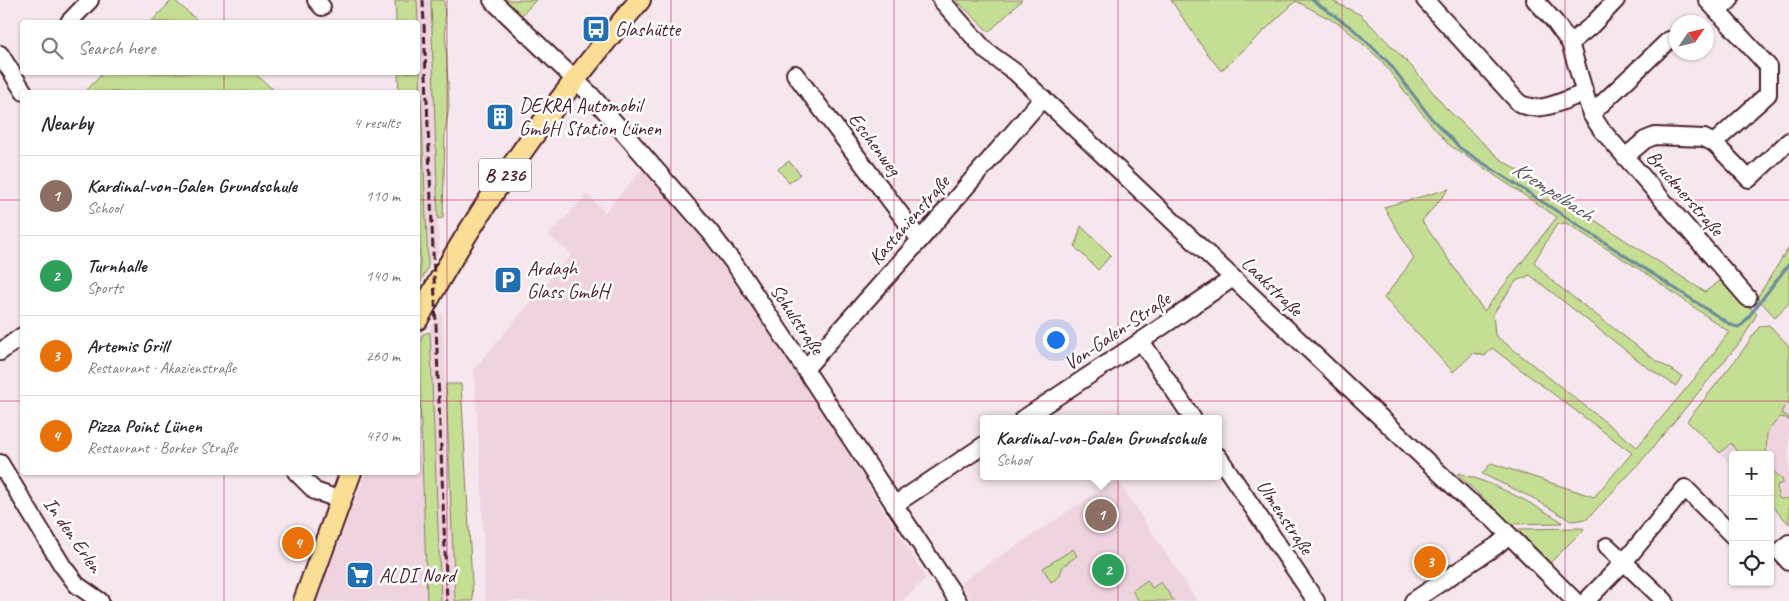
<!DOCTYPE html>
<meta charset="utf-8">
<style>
body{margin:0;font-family:Caveat,sans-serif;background:#f2f2f3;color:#2b2b33}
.controls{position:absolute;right:15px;bottom:15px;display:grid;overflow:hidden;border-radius:5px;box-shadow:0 1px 4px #0004}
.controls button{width:45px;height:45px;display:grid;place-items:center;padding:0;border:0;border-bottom:1px solid #e1e1e2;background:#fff;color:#2b2b33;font:25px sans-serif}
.compass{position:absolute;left:1669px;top:15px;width:45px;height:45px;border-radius:50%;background:#fff;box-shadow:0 1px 4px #0004;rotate:55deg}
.you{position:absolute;left:1055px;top:339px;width:18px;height:18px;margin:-12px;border:4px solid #fff;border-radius:50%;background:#1a73e8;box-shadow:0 0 0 8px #1a73e833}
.badge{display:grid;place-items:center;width:32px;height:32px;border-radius:50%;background:#0b8043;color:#fff;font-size:16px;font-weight:700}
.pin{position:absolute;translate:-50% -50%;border:2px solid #fff;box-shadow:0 1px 5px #0006}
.popup{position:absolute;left:980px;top:415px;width:242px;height:65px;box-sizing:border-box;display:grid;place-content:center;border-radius:5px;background:#fff;filter:drop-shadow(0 1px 4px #0005);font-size:16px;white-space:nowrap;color:#7c7c81}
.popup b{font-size:19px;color:#2b2b33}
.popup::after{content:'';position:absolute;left:50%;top:100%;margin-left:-10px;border:10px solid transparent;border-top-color:#fff}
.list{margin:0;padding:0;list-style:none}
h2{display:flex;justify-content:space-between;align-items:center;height:65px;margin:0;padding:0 20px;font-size:21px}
h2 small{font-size:16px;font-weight:400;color:#7c7c81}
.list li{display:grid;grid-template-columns:32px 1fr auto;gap:15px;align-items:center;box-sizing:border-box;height:80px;padding:0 20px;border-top:1px solid #e1e1e2}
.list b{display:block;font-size:19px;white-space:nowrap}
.list p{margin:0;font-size:16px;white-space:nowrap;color:#7c7c81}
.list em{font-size:16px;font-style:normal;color:#7c7c81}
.icon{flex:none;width:28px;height:28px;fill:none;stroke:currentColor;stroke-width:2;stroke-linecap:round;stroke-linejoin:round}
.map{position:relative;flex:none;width:1789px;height:601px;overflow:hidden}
.search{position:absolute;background:#fff;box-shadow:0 1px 4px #0004;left:20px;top:20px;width:400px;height:55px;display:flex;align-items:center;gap:12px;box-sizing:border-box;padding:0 18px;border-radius:5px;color:#7c7c81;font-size:19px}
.panel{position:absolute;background:#fff;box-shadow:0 1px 4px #0004;left:20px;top:90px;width:400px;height:385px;border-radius:5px}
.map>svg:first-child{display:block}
</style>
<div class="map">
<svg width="1789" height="601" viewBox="0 0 1789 601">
<rect width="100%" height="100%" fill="#f6e6ed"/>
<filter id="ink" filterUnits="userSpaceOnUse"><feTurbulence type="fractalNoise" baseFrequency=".02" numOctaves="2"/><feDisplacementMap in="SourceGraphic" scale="10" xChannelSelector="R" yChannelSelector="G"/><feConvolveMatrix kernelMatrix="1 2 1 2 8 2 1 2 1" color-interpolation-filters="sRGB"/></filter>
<g filter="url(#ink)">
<g fill="#efd4e0">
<polygon points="417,0 431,0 439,253 428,267"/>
<polygon points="645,166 680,203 726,264 781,346 926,578 902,601 485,601 482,492 474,369 571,255 549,235 587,194 605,212"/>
<polygon points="442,310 446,384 455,601 441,601 430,327"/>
<polygon points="418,370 419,371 427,601 317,601 365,473 418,472"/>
<polygon points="1789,391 1789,524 1770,505 1770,455 1733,455 1733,466 1720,453"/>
<polygon points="1117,479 1197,601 972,601 960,583"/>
</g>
<g fill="#c4de94" stroke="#877e60" fill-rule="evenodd">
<polygon points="172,0 174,0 199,22 151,22"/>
<polygon points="395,0 417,0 428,267 420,283 418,92 399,92 398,73 418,72 418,22 396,22"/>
<polygon points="431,0 444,0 449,107 445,132 443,218 438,219"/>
<polygon points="503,0 536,0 520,17"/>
<polygon points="956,0 1022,0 989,32"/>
<path d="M1171,0H1330L1361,15L1412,67L1446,108L1499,158L1705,292L1720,281L1757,314L1741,341L1639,464L1587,519L1571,521L1533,498L1482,474L1491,463L1594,497L1632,453L1492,348L1485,356L1474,353L1453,372L1384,298L1414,258L1384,207L1449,189L1422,221L1484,311L1557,217L1448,144L1415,105L1381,60L1341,25L1296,1L1221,71L1201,45ZM1566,223L1647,274L1729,332L1695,378L1637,447L1495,335L1493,314L1516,281L1530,275L1648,368L1676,386L1682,376L1655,360L1552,281L1534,262L1557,224Z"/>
<polygon points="103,73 254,73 276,92 85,92"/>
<polygon points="789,161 800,174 789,183 778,169"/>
<polygon points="1081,226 1111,255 1098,270 1075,247"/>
<polygon points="1789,247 1789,303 1775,317 1757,298"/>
<polygon points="1769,325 1789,346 1789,405 1786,403 1781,413 1789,417 1789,421 1787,418 1780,417 1767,432 1766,455 1737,455 1737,452 1731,443 1720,453 1687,421 1741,353 1760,326"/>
<polygon points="430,332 441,601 427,601 419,371 418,370 418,349 423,334"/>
<polygon points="446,384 461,384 473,601 455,601"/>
<polygon points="1770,468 1782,479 1783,483 1777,485 1778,497 1781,499 1789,498 1789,524 1770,504"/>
<path d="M1459,473C1496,484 1528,501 1561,521L1562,523L1511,524L1458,475Z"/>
<polygon points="1582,528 1584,529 1550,563 1517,531 1519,529"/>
<polygon points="1073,549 1077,556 1063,566 1059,577 1051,582 1043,568"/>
<polygon points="1147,580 1152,588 1161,582 1174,601 1139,601 1132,591"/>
</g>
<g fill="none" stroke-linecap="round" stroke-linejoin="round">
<polyline stroke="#6e8c9a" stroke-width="3" points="1312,0 1352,28 1389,63 1431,118 1460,148 1731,325 1738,327 1743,324 1789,264"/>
<defs>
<g id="minor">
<polyline points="316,0 322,7"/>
<polyline points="492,0 591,95 710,232 736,266 805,369 958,601"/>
<polyline points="941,0 986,51 1015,72 1468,500 1492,518 1575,601"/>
<path d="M1425,0L1519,103C1540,115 1563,100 1584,93"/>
<polyline points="1535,0 1554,21 1570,43 1591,114 1601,129 1748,298"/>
<polyline points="1718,11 1730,0"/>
<polyline points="69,22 90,0"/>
<polyline points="1570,43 1591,26 1616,0"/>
<polyline points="0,54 24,92"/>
<polyline points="795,74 920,240"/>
<polyline points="1591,114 1669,40"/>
<polyline points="1714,143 1749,179 1789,141"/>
<polyline points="1625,157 1645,140 1655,136 1704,138 1714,143 1768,94 1768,66 1707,0"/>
<polyline points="1141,341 1193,419"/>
<polyline points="0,352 22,336"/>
<polyline points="805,369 920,240 1043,98"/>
<polyline points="1023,419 1141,341 1233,278"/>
<polyline points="1218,456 1316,601"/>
<polyline points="0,463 62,565 77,585 100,601"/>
<polyline points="296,472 315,491 341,500"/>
<polyline points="894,505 984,445"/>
<polyline points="1789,543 1780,552 1789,562"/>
<polyline points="1607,546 1665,601"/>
<polyline points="1413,601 1496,546 1509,535"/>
<polyline points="1586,601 1624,562 1685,488 1733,536"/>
</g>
<g id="major">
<path d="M418,319C479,204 556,99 640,0"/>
<polyline points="304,601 351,472"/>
</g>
</defs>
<use href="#minor" stroke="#4a1f2b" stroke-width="20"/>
<use href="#major" stroke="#4a1f2b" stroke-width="24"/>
<use href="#minor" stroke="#fff" stroke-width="16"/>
<use href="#major" stroke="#fbde96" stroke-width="20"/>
<polyline stroke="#4a1f2b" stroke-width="3" stroke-dasharray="8 4" stroke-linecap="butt" points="423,0 447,601"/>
</g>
</g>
<path fill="none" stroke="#c2185b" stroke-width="1" stroke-opacity="0.55" d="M224,0V22M447,0V601M671,0V601M894,0V601M1118,0V601M1342,0V601M1565,0V601M224,72V92M0,200H22M418,200H1789M0,401H22M418,401H1789M224,472V601"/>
<defs>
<symbol id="bus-square" viewBox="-11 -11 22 22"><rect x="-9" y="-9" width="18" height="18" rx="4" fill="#1f6fb2" stroke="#fff"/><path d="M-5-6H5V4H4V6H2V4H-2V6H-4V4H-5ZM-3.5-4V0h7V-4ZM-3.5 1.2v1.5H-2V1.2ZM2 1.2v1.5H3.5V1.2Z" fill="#fff"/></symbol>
<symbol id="building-square" viewBox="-11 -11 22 22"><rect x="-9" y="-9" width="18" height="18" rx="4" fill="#1f6fb2" stroke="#fff"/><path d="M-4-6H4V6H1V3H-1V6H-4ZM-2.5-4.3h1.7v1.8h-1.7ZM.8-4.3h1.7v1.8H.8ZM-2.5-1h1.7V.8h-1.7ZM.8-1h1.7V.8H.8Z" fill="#fff"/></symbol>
<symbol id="parking-square" viewBox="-11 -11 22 22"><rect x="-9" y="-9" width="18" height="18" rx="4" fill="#1f6fb2" stroke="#fff"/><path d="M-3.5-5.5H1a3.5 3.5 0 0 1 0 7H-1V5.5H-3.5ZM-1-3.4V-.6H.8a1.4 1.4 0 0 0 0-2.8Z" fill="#fff"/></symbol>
<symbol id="supermarket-square" viewBox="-11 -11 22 22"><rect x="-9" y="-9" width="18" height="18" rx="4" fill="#1f6fb2" stroke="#fff"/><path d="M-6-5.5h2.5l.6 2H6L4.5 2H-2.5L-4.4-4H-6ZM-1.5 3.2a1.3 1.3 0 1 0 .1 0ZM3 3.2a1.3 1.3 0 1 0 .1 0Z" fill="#fff"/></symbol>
</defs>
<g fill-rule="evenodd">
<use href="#bus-square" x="580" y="13" width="32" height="32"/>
<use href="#building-square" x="484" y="101" width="32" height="32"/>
<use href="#parking-square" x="492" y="264" width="32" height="32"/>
<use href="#supermarket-square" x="344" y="559" width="32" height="32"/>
</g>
<g text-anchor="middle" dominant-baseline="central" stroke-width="5" stroke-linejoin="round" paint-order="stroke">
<rect fill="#fff" stroke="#80626b" stroke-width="1" x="479" y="158.5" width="52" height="33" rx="4"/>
<g font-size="19" font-weight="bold" fill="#4a1f2b">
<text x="505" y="175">B 236</text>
</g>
<g font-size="20" fill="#4a1f2b" stroke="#fff" text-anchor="start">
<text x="615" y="29">Glashütte</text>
<text x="519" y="105">DEKRA Automobil<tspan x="519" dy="23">GmbH Station Lünen</tspan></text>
<text x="527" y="268">Ardagh<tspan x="527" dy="23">Glass GmbH</tspan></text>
<text x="379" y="575">ALDI Nord</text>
</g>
<g font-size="20" fill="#4a1f2b" stroke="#fff">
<text transform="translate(875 144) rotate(53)">Eschenweg</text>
<text transform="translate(1685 193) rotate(49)">Brucknerstraße</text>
<text transform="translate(909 220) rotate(-49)">Kastanienstraße</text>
<text transform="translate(1272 286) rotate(44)">Laakstraße</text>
<text transform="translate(797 319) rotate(56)">Schulstraße</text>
<text transform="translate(1117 331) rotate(-34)">Von-Galen-Straße</text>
<text transform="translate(1285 517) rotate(56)">Ulmenstraße</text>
<text transform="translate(73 535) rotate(55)">In den Erlen</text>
</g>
<g font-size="21" font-style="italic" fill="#5c5562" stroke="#fff">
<text transform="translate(1553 191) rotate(33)">Krempelbach</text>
</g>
</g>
</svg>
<div class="controls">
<button>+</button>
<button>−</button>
<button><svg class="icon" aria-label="locate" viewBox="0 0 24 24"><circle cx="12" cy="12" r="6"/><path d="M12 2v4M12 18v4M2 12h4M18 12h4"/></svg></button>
</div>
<svg class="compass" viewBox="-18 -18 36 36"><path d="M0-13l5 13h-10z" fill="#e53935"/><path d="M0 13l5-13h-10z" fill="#7c7c81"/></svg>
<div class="you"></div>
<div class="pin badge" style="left:1101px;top:515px;background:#8d6e63">1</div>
<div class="popup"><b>Kardinal-von-Galen Grundschule</b>School</div>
<div class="pin badge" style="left:1108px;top:570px;background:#2e9e5b">2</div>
<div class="pin badge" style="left:1430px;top:562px;background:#e8710a">3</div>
<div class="pin badge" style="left:298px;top:543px;background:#e8710a">4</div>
<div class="search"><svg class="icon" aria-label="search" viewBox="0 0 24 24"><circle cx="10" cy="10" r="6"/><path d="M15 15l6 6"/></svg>Search here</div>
<section class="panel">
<h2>Nearby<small>4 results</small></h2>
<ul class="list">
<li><span class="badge" style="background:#8d6e63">1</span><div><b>Kardinal-von-Galen Grundschule</b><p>School</p></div><em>110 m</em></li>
<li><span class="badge" style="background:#2e9e5b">2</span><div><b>Turnhalle</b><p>Sports</p></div><em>140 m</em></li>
<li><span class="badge" style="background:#e8710a">3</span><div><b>Artemis Grill</b><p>Restaurant · Akazienstraße</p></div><em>260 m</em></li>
<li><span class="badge" style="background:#e8710a">4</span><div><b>Pizza Point Lünen</b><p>Restaurant · Borker Straße</p></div><em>470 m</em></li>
</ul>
</section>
</div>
